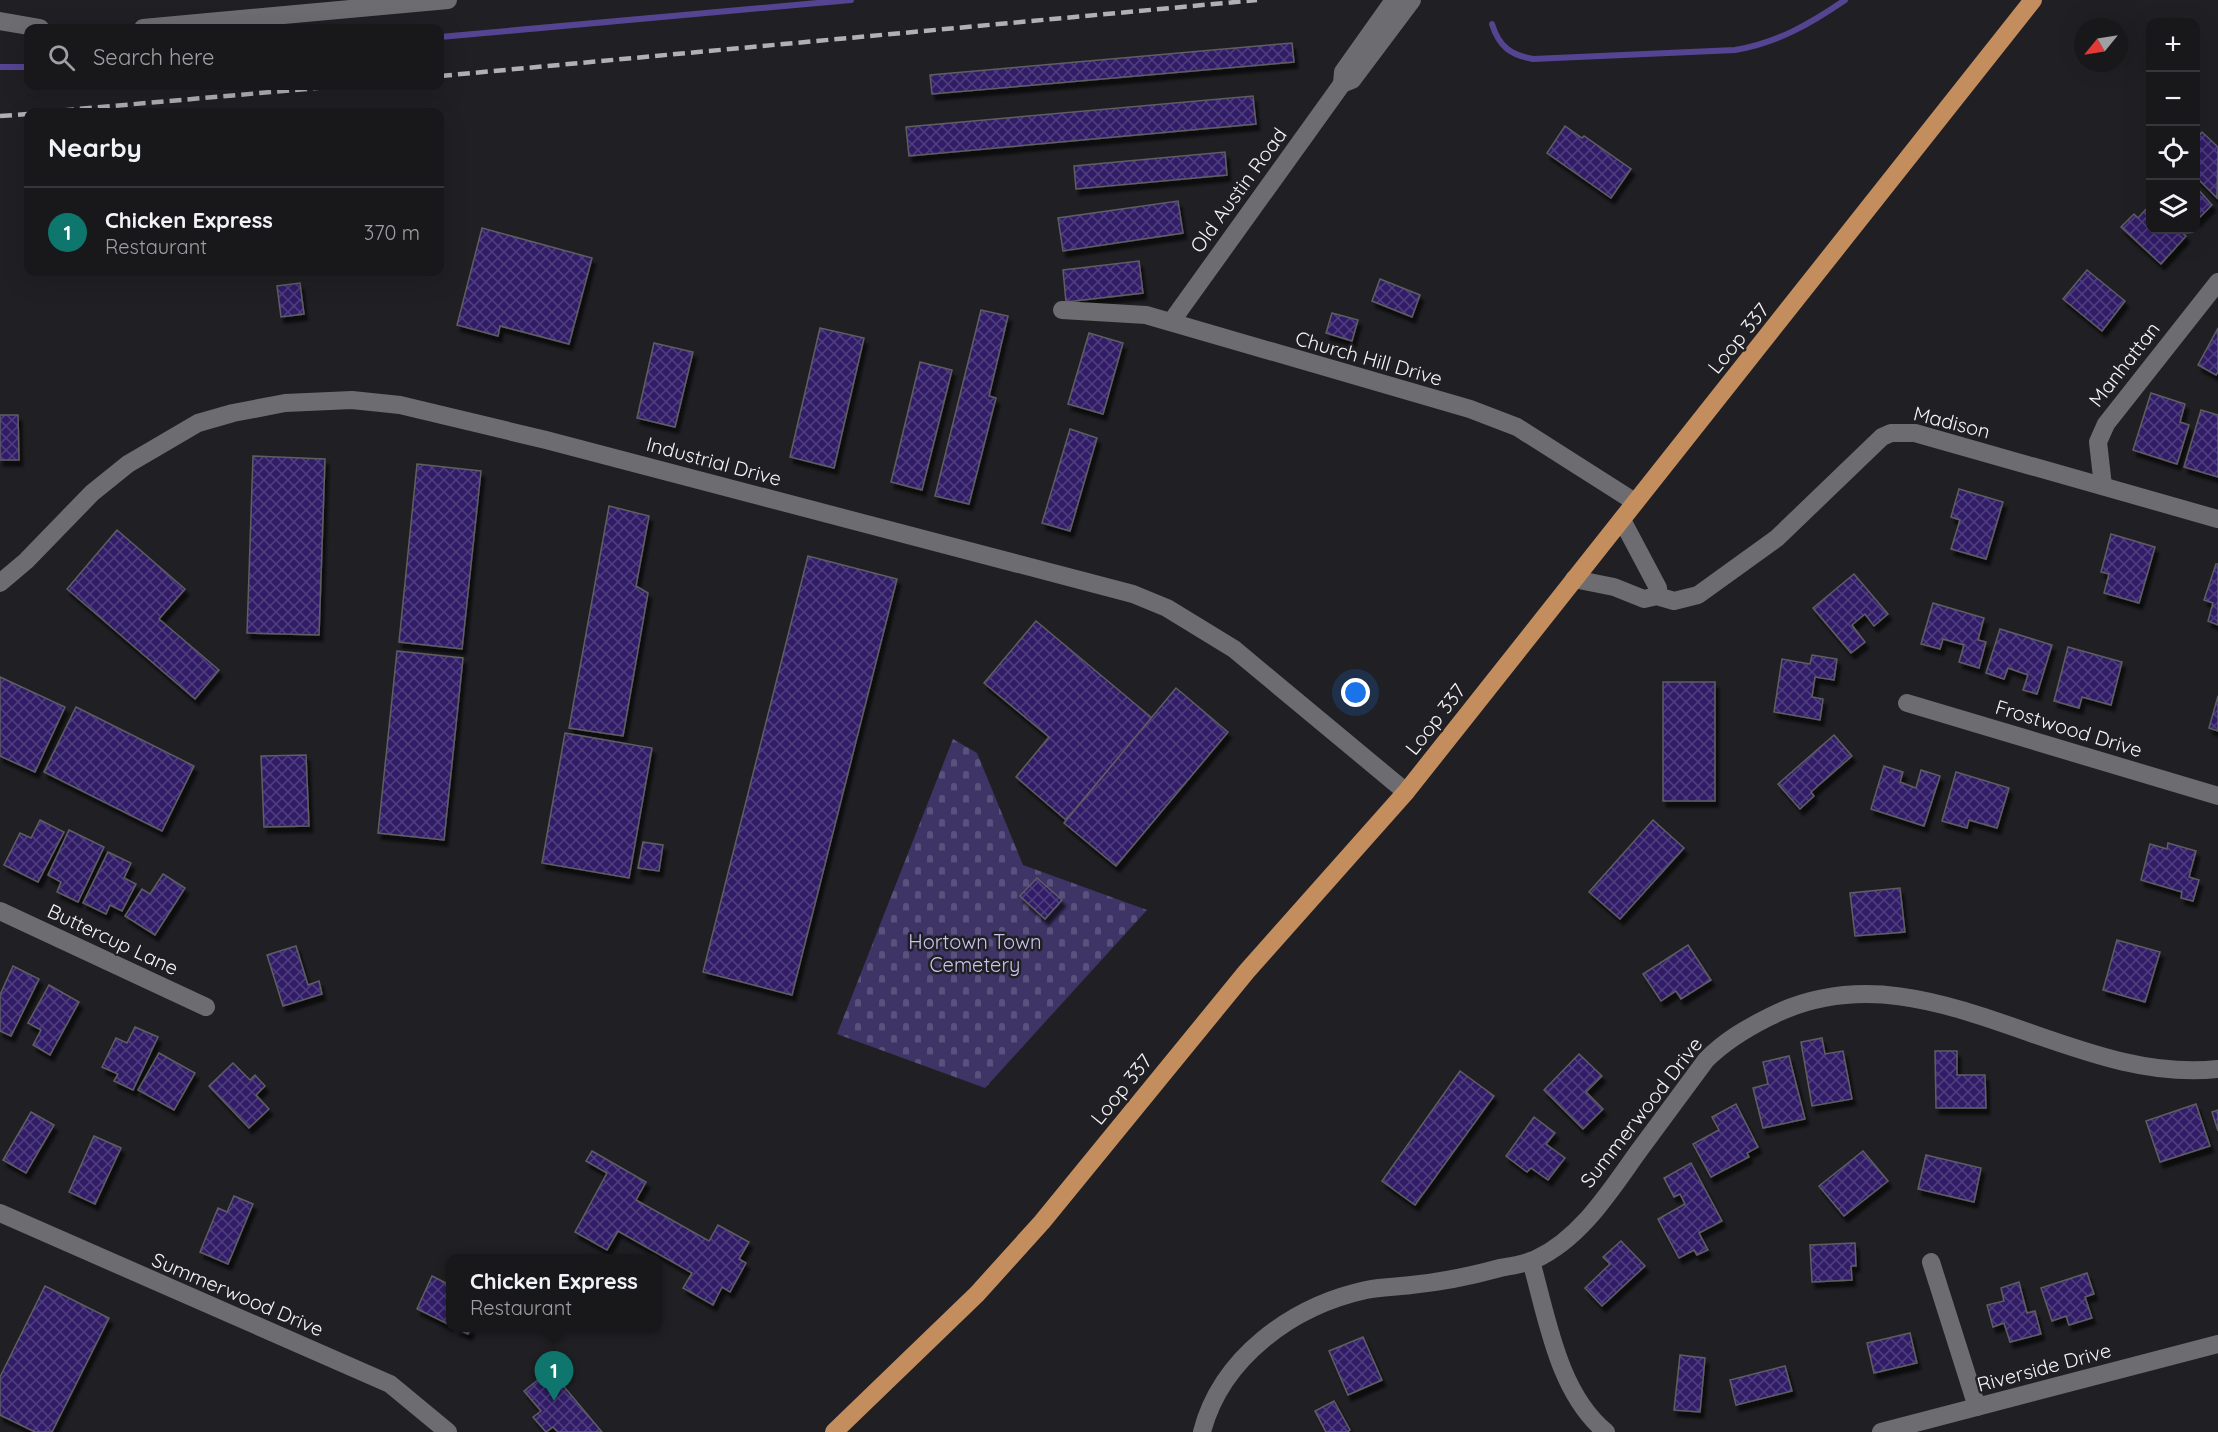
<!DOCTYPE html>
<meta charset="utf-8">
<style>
body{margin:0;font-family:Quicksand,sans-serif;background:#212124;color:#f1f3f6}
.controls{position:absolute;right:18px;top:18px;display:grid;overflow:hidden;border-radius:12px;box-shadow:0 6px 24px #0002}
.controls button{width:54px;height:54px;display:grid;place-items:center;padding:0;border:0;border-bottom:2px solid #36373a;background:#18181b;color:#f1f3f6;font:30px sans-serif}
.compass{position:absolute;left:2074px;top:18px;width:54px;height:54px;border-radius:50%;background:#18181b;box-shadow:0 6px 24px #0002;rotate:240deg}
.you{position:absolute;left:1356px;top:693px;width:21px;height:21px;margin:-15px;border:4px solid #fff;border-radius:50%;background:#1a73e8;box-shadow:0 0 0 9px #1a73e833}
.badge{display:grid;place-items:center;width:39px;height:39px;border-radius:50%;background:#0f766e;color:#fff;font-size:20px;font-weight:700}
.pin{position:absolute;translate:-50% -50px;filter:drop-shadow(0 2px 3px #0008)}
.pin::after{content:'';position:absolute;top:32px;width:21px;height:18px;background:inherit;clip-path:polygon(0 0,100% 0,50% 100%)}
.popup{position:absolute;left:446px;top:1254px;width:216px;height:78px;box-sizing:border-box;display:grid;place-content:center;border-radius:12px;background:#18181b;filter:drop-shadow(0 2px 4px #0005);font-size:20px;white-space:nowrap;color:#9fa0a3}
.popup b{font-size:22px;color:#f1f3f6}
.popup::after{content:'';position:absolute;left:50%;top:100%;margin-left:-12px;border:12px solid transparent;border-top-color:#18181b}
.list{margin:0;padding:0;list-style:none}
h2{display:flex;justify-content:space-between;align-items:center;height:78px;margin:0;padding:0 24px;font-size:26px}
h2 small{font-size:20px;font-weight:400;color:#9fa0a3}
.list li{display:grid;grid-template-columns:39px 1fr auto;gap:18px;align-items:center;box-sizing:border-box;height:90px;padding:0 24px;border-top:2px solid #36373a}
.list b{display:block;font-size:22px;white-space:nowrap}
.list p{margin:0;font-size:20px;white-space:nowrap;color:#9fa0a3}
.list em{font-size:20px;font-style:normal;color:#9fa0a3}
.icon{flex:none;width:33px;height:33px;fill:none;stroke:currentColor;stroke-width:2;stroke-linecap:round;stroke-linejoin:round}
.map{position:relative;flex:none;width:2218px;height:1432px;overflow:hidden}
.search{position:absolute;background:#18181b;box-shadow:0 6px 24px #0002;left:24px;top:24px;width:420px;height:66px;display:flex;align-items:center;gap:15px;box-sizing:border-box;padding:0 21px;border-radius:12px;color:#9fa0a3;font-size:22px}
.panel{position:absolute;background:#18181b;box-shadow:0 6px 24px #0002;left:24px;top:108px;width:420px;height:168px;border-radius:12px}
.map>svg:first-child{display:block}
</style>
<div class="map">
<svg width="2218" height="1432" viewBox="0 0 2218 1432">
<defs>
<pattern id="cemetery-stones" width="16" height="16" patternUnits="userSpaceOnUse" patternTransform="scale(1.5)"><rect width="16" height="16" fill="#3e3466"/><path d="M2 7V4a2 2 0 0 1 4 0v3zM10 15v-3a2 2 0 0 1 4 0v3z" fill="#5a527d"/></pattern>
<pattern id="building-cross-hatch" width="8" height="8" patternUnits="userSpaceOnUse" patternTransform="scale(1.5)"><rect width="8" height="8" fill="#321e68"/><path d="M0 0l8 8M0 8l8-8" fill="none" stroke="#503f7e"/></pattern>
<filter id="shadow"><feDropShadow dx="3.5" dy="6" stdDeviation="1.5" flood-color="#0009"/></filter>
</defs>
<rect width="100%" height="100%" fill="#202024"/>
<polygon fill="url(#cemetery-stones)" points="953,739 977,753 1023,865 1147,910 985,1088 837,1034"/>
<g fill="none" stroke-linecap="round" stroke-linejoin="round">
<g stroke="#554492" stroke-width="6">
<path d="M1492,24C1499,47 1511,55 1533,59L1735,50C1777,43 1810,24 1845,0"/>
<polyline points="440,37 851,0"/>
<polyline points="0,67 28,67"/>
</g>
</g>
<g fill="url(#building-cross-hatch)" stroke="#5e5e62" stroke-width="1.5" filter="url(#shadow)">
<polygon points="1292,43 1294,62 932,94 930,75"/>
<polygon points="1253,96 1256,124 909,156 906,127"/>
<polygon points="1565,126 1582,138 1584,136 1631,169 1611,198 1547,153"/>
<polygon points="2202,132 2218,147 2217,198 2196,177 2196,139"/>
<polygon points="1225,152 1227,175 1076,189 1074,166"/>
<polygon points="2196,187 2212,205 2196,221"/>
<polygon points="1178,201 1183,233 1063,251 1058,218"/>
<polygon points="2150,205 2150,230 2179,230 2186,236 2161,264 2121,227 2134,214 2138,218"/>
<polygon points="482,228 592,258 569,344 500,326 498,336 457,325"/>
<polygon points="1139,261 1143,293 1066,302 1063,270"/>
<polygon points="2087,270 2125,301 2102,331 2063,299"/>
<polygon points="1380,279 1420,295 1412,317 1372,301"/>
<polygon points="300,283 304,314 281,317 277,286"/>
<polygon points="981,310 1008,316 989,396 996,398 969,504 935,496"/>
<polygon points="1332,313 1358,320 1352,341 1326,333"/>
<polygon points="820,328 864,338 834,468 790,457"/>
<polygon points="2218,328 2218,372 2216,375 2198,365"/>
<polygon points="1089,333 1123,343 1103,414 1068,404"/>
<polygon points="654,343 693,352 675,427 637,418"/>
<polygon points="920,362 952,370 922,490 891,482"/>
<polygon points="2151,393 2185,404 2180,422 2189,425 2177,464 2133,450"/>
<polygon points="2201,410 2218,415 2218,477 2184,467"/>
<polygon points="0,415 18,415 19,460 0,460"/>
<polygon points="1070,429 1097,438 1070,531 1042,523"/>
<polygon points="253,456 325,459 319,635 247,633"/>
<polygon points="417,464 481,471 462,649 399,642"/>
<polygon points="1959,489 2003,502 1986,559 1951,549 1960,520 1951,517"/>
<polygon points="609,506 649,516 636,586 648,593 623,736 569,728"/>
<polygon points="117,530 185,589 159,619 219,670 195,699 67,589"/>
<polygon points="2111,534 2155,547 2139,603 2104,593 2109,574 2101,572"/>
<polygon points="808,556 897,579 792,995 703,972"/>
<polygon points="2216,564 2218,564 2218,625 2208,621 2213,603 2204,600"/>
<polygon points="1854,574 1888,614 1874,626 1865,614 1852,625 1865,642 1851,653 1813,608"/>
<polygon points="1933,603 1984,618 1978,640 1986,642 1979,668 1959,662 1964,645 1943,639 1940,649 1921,644"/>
<polygon points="1036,621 1152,718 1066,820 1016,777 1049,737 984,683"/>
<polygon points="2000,629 2052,645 2037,694 2023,690 2028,675 2008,668 2004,679 1986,673"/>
<polygon points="2068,647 2122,662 2111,705 2082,697 2079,708 2054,701"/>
<polygon points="397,651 463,658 444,840 378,833"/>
<polygon points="1812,655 1837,659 1834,680 1815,677 1812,697 1823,699 1820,720 1774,712 1782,659 1810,664"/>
<polygon points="0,677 65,707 35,772 0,756"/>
<rect x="1663" y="682" width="52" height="119"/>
<polygon points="1176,688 1228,732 1116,866 1064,823"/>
<polygon points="2218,696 2218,731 2209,728"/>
<polygon points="76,707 194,766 162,831 44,772"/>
<polygon points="565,733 652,748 629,878 542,863"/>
<polygon points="1834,735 1852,756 1811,792 1814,796 1800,809 1778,784"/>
<polygon points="306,755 309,826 264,827 261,756"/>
<polygon points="1884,766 1903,772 1900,782 1916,788 1921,770 1940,776 1924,826 1871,809"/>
<polygon points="1956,772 2009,788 1997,828 1969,820 1967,828 1942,821"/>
<polygon points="40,820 64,832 38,882 4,865 20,833 31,838"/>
<polygon points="1653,820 1684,848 1620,919 1589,892"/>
<polygon points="69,830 104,847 78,902 57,892 61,882 48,875"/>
<polygon points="643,842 663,845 659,871 638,868"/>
<polygon points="2168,843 2196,851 2189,877 2199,880 2193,901 2181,898 2182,892 2141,880 2150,844 2167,849"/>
<polygon points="108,852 131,863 124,878 136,884 122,911 110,905 106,914 83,903"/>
<polygon points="163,874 185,888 155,935 125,916 142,889 150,894"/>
<polygon points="1037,878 1062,900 1045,919 1020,896"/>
<polygon points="1900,888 1905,932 1855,936 1850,893"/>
<polygon points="2117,940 2160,952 2145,1002 2103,990"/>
<polygon points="1688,945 1711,980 1681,999 1676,991 1661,1001 1643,974"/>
<polygon points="296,946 308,985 319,981 322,994 283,1006 267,955"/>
<polygon points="13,966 39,979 11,1036 0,1031 0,995"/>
<polygon points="49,985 79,1002 50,1055 33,1045 41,1030 28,1023"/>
<polygon points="135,1027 158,1037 133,1090 114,1081 118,1074 102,1067 116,1038 127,1043"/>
<polygon points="1822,1038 1825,1054 1843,1051 1852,1099 1812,1106 1801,1042"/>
<polygon points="1935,1051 1957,1051 1957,1075 1985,1075 1986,1108 1936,1108"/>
<polygon points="159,1053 195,1073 174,1110 138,1090"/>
<polygon points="1579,1054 1602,1076 1586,1092 1603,1109 1583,1129 1544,1090"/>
<polygon points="1789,1056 1805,1119 1763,1128 1753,1088 1768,1084 1763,1062"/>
<polygon points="233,1063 250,1080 255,1075 265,1086 256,1095 269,1109 249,1128 209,1086"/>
<polygon points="1460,1071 1494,1096 1415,1205 1382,1181"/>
<polygon points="1736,1104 1758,1147 1747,1153 1749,1157 1711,1177 1693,1144 1719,1130 1712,1117"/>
<polygon points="2196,1104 2210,1146 2160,1162 2146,1121"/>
<polygon points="2218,1110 2218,1131 2212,1112"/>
<polygon points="31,1112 54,1125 26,1173 3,1160"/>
<polygon points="1534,1117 1555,1133 1546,1144 1565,1158 1548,1180 1531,1168 1527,1172 1506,1156"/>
<polygon points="94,1136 121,1148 95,1204 69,1192"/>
<polygon points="592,1151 646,1182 636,1200 709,1241 718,1225 749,1242 739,1259 746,1263 730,1292 722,1287 713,1305 683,1288 692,1273 618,1231 607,1250 575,1232 607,1173 586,1161"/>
<polygon points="1863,1151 1888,1181 1844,1216 1819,1186"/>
<polygon points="1926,1155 1981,1168 1974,1202 1918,1189"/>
<polygon points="1691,1163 1722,1221 1699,1233 1708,1250 1697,1255 1694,1250 1679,1258 1658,1219 1685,1204 1680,1194 1674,1197 1664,1178"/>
<polygon points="234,1196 253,1204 228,1264 200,1252 218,1208 227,1212"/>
<polygon points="1621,1241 1645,1266 1602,1306 1585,1288 1610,1264 1603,1257"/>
<polygon points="1855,1243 1856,1266 1851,1266 1852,1280 1812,1282 1810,1245"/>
<polygon points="2087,1273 2094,1294 2085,1297 2092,1318 2069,1325 2066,1316 2052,1321 2041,1288"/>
<polygon points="432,1276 450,1285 450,1325 417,1309"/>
<polygon points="2019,1282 2027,1313 2035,1311 2041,1334 2010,1342 2004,1323 1993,1327 1987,1305 2004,1301 2001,1288"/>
<polygon points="45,1286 109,1318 52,1432 35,1432 0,1415 0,1377"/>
<polygon points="455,1328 471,1328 468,1334"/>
<polygon points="1910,1333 1917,1363 1874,1373 1867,1343"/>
<polygon points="1363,1337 1382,1380 1348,1395 1329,1351"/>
<polygon points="1680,1355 1705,1358 1700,1412 1674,1410"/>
<polygon points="1785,1366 1792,1391 1736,1405 1730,1380"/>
<polygon points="550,1370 602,1432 558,1432 553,1427 546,1432 533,1417 541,1411 524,1391"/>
<polygon points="1334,1401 1350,1430 1347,1432 1326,1432 1315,1411"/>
</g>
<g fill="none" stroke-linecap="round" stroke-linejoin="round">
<g stroke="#6d6d71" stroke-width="18">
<polyline points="0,21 40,28"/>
<polyline points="143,28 448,0"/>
<polyline points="1342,84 1343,72 1394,0"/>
<polyline points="1062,310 1146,315 1470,409 1517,427 1635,502"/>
<polyline points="1171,322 1342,84 1352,80 1412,0"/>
<polyline points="2103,486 2098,442 2106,424 2218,282"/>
<polyline points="1622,520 1658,588 1657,596"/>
<polyline points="1574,579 1614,587 1644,599 1657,596 1674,601 1698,595 1777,538 1882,437 1891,433 1915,433 2218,519"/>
<polyline points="0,583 26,561 92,493 128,464 198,423 233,413 285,403 352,400 400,405 546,440 1133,594 1167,608 1234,649 1406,792"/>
<polyline points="1907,703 2218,796"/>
<polyline points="0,911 206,1007"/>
<polyline points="0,1213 390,1384 448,1432"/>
<path d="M1531,1261C1547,1317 1558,1393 1606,1432"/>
<polyline points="1931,1262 1977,1407"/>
<path d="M1202,1432C1221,1358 1292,1306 1366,1290C1380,1287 1396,1287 1411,1285C1441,1282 1471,1276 1500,1268C1512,1266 1525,1264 1536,1259C1581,1238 1610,1191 1638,1152C1661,1121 1683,1091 1706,1060C1725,1041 1745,1029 1769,1017C1922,939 2065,1086 2218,1069"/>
<polyline points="1881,1432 2218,1344"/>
</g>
<polyline stroke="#c48d5d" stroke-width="18" points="834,1432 977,1294 1042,1222 1247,971 1406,792 2033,0"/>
<g stroke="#b1b0b4" stroke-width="4.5" stroke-dasharray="12 6" stroke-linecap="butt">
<polyline points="440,76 1257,0"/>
<polyline points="44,112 340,86"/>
<polyline points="0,116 28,114"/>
</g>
</g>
<g text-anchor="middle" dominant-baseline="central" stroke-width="5" stroke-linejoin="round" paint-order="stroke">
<g font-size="20" fill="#f5f4f7" stroke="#202024">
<text transform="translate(1238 190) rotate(-54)">Old Austin Road</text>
<text transform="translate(1738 338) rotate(-51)">Loop 337</text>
<text transform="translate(1369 358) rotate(16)">Church Hill Drive</text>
<text transform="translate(2124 364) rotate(-52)">Manhattan</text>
<text transform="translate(1952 422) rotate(14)">Madison</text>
<text transform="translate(714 461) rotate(15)">Industrial Drive</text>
<text transform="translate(1435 719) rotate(-52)">Loop 337</text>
<text transform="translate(2069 728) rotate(17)">Frostwood Drive</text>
<text transform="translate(113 939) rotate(25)">Buttercup Lane</text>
<text transform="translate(1121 1089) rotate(-51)">Loop 337</text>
<text transform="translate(1641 1112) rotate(-52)">Summerwood Drive</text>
<text transform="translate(238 1294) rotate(23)">Summerwood Drive</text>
<text transform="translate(2044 1367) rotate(-15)">Riverside Drive</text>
</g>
<g font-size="20" fill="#c8c3ee" stroke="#202024">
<text x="975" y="941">Hortown Town<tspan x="975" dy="23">Cemetery</tspan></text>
</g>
</g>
</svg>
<div class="controls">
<button>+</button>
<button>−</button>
<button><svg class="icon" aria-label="locate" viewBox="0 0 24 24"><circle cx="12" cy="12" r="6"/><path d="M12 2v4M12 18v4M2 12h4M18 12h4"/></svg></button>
<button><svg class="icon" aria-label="layers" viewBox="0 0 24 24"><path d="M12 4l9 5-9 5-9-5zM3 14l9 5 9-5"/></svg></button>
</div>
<svg class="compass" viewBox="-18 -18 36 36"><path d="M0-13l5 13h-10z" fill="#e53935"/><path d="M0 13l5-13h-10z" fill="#9fa0a3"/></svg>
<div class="you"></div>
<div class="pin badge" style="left:554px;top:1401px">1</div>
<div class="popup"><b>Chicken Express</b>Restaurant</div>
<div class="search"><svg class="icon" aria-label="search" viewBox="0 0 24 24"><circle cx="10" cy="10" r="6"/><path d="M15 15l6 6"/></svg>Search here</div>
<section class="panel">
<h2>Nearby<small></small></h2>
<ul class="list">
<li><span class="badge">1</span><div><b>Chicken Express</b><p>Restaurant</p></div><em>370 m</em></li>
</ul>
</section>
</div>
